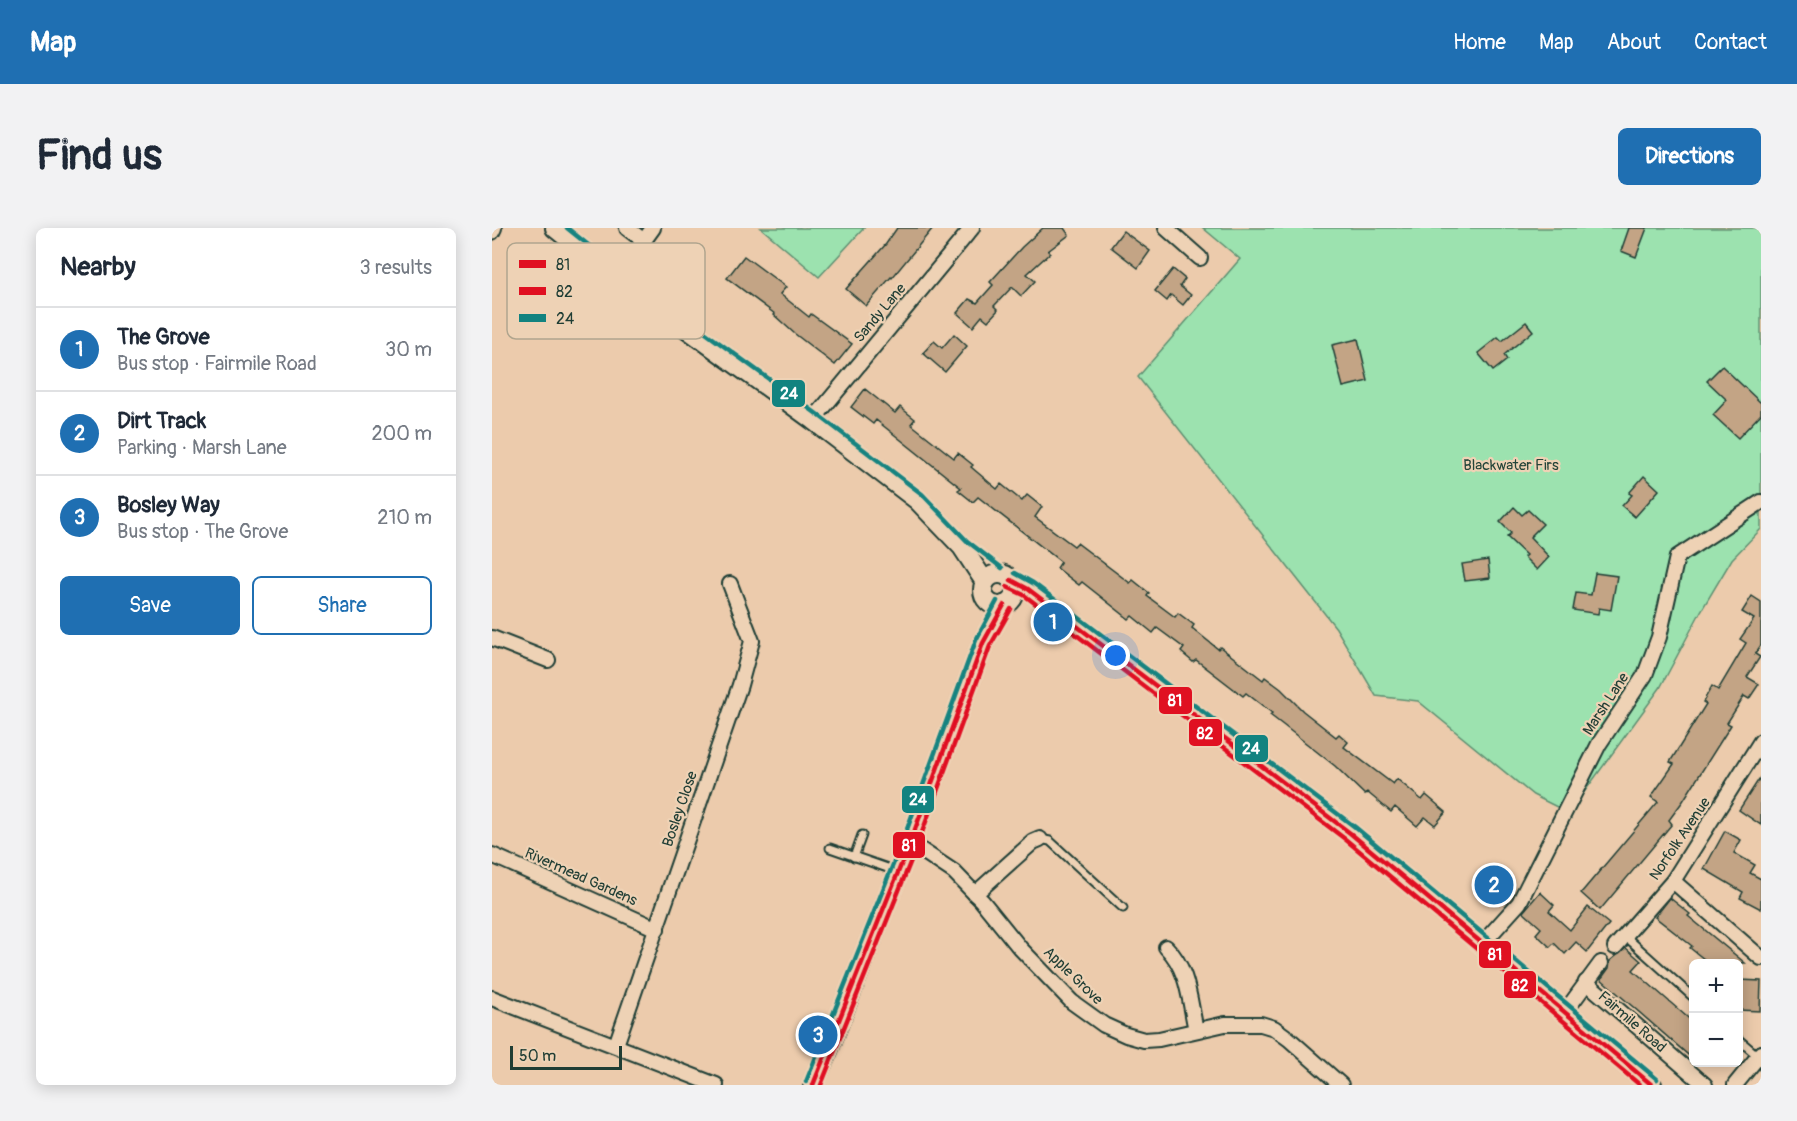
<!DOCTYPE html>
<meta charset="utf-8">
<style>
body{margin:0;font-family:Pangolin,sans-serif;background:#f2f2f3;color:#1f2937}
.controls{position:absolute;right:18px;bottom:18px;display:grid;overflow:hidden;border-radius:9px;box-shadow:0 3px 15px #0003}
.controls button{width:54px;height:54px;display:grid;place-items:center;padding:0;border:0;border-bottom:2px solid #e0e1e3;background:#fff;color:#1f2937;font:30px sans-serif}
.scale{position:absolute;left:18px;bottom:15px;width:112px;box-sizing:border-box;padding-left:6px;border:3px solid #1f3d34;border-top:0;font-size:16px;line-height:21px;white-space:nowrap;color:#1f3d34;-webkit-text-stroke:4px #eed2b5;paint-order:stroke}
.you{position:absolute;left:624px;top:428px;width:21px;height:21px;margin:-15px;border:4px solid #fff;border-radius:50%;background:#1a73e8;box-shadow:0 0 0 9px #1a73e833}
.badge{display:grid;place-items:center;width:39px;height:39px;border-radius:50%;background:#1f6fb2;color:#fff;font-size:20px;font-weight:700}
.pin{position:absolute;translate:-50% -50%;border:3px solid #fff;box-shadow:0 2px 6px #0006}
.list{margin:0;padding:0;list-style:none}
h2{display:flex;justify-content:space-between;align-items:center;height:78px;margin:0;padding:0 24px;font-size:26px}
h2 small{font-size:20px;font-weight:400;color:#747a83}
.list li{display:grid;grid-template-columns:39px 1fr auto;gap:18px;align-items:center;box-sizing:border-box;height:84px;padding:0 24px;border-top:2px solid #e0e1e3}
.list b{display:block;font-size:22px;white-space:nowrap}
.list p{margin:0;font-size:20px;white-space:nowrap;color:#747a83}
.list em{font-size:20px;font-style:normal;color:#747a83}
.actions{display:flex;gap:12px;padding:18px 24px}
.actions a{flex:1;padding:14px 0;border:2px solid #1f6fb2;border-radius:9px;text-align:center;font-size:21px;color:#1f6fb2}
.actions .main{background:#1f6fb2;color:#fff}
.map{position:relative;flex:none;width:1269px;height:857px;overflow:hidden;border-radius:9px}
header{display:flex;align-items:center;gap:36px;box-sizing:border-box;height:84px;padding:0 30px;background:#1f6fb2;color:#fff}
header strong{font-size:28px}
nav{display:flex;gap:33px;margin-inline-start:auto;font-size:21px}
.intro{display:flex;align-items:center;justify-content:space-between;box-sizing:border-box;height:144px;padding:0 36px}
h1{margin:0;font-size:42px}
.button{padding:15px 27px;border-radius:9px;background:#1f6fb2;color:#fff;font-size:21px;font-weight:700}
main{display:flex;gap:36px;padding:0 36px}
aside{flex:1;background:#fff;border-radius:9px;box-shadow:0 3px 15px #0003}
.map>svg:first-child{display:block}
</style>
<header>
<strong>Map</strong>
<nav><a>Home</a><a>Map</a><a>About</a><a>Contact</a></nav>
</header>
<div class="intro"><h1>Find us</h1><a class="button">Directions</a></div>
<main>
<aside>
<h2>Nearby<small>3 results</small></h2>
<ul class="list">
<li><span class="badge">1</span><div><b>The Grove</b><p>Bus stop · Fairmile Road</p></div><em>30 m</em></li>
<li><span class="badge">2</span><div><b>Dirt Track</b><p>Parking · Marsh Lane</p></div><em>200 m</em></li>
<li><span class="badge">3</span><div><b>Bosley Way</b><p>Bus stop · The Grove</p></div><em>210 m</em></li>
</ul>
<div class="actions"><a class="main">Save</a><a>Share</a></div>
</aside>
<div class="map">
<svg width="1269" height="857" viewBox="0 0 1269 857">
<rect width="100%" height="100%" fill="#eccbac"/>
<filter id="ink" filterUnits="userSpaceOnUse"><feTurbulence type="fractalNoise" baseFrequency=".0167" numOctaves="2"/><feDisplacementMap in="SourceGraphic" scale="12" xChannelSelector="R" yChannelSelector="G"/><feConvolveMatrix kernelMatrix="1 2 1 2 8 2 1 2 1" color-interpolation-filters="sRGB"/></filter>
<g filter="url(#ink)">
<g fill="#9ce2af" stroke="#5e9072" stroke-width="1.5">
<polygon points="269,0 372,0 327,49"/>
<polygon points="711,0 1269,0 1269,301 1240,331 1209,383 1168,460 1077,585 1041,567 926,473 884,468 844,400 646,149 748,31"/>
</g>
<g fill="#c3a485" stroke="#1f3d34" stroke-width="1.5">
<polygon points="405,0 441,0 400,50 399,49 374,78 354,61 394,16"/>
<polygon points="551,0 572,0 577,7 556,23 558,25 535,46 543,53 529,68 520,59 502,78 506,82 496,93 490,88 481,99 465,85 477,71 485,75 501,57 498,54 530,19"/>
<polygon points="1137,0 1155,0 1144,29 1129,23"/>
<polygon points="631,3 658,23 646,40 619,19"/>
<polygon points="252,28 294,59 288,66 317,89 319,86 360,116 343,137 303,106 282,87 283,86 235,50"/>
<polygon points="681,41 693,51 688,58 699,67 691,77 679,67 675,73 663,63"/>
<polygon points="1034,94 1041,103 1012,127 1015,132 1001,143 986,125 1006,109 1010,113"/>
<polygon points="462,106 475,118 453,144 431,125 442,113 450,120"/>
<polygon points="866,111 876,153 851,159 840,117"/>
<polygon points="1230,138 1269,175 1269,186 1246,210 1221,187 1235,172 1215,153"/>
<polygon points="373,161 403,185 408,179 423,191 419,196 462,230 466,225 481,237 479,239 505,261 509,256 530,273 535,267 550,279 543,289 582,318 585,315 638,355 641,352 657,365 655,368 683,389 686,385 702,397 700,400 726,421 728,419 771,452 773,449 789,461 811,483 844,509 847,506 856,514 852,519 901,556 905,551 930,572 934,567 954,584 943,597 933,589 925,598 903,579 899,584 875,564 873,567 843,538 791,497 778,487 780,485 754,465 751,468 704,432 701,434 689,424 692,420 665,400 661,405 640,388 637,391 590,354 587,357 565,340 569,334 486,269 481,274 466,262 469,260 384,192 381,196 359,179"/>
<polygon points="1152,248 1167,262 1143,289 1130,278 1140,267 1137,265"/>
<polygon points="1022,279 1030,287 1036,282 1051,296 1038,309 1057,329 1045,342 1032,329 1034,327 1015,309 1019,305 1008,294"/>
<polygon points="996,332 998,350 973,353 970,336"/>
<polygon points="1103,345 1125,348 1119,382 1107,380 1106,386 1081,382 1084,365 1099,367"/>
<polygon points="1260,368 1269,374 1269,417 1263,426 1268,429 1255,449 1267,456 1257,471 1252,468 1235,495 1239,497 1191,573 1177,592 1180,596 1108,682 1089,665 1166,574 1159,569 1182,536 1178,534 1214,476 1211,474 1220,458 1226,462 1254,415 1248,411 1262,391 1250,384"/>
<polygon points="1269,548 1269,597 1247,582"/>
<polygon points="1233,603 1249,612 1242,625 1263,637 1258,645 1269,651 1269,681 1248,670 1251,664 1212,641"/>
<polygon points="1048,664 1062,677 1057,683 1078,702 1096,679 1117,696 1095,724 1084,714 1073,726 1062,715 1058,719 1044,706 1049,700 1031,684"/>
<polygon points="1178,670 1198,686 1196,688 1253,735 1217,735 1198,720 1200,718 1163,689"/>
<polygon points="1134,720 1149,733 1141,742 1202,795 1202,832 1109,751 1117,740 1118,733"/>
<polygon points="1248,752 1269,753 1268,783 1246,782"/>
</g>
<g fill="none" stroke-linecap="round" stroke-linejoin="round">
<defs>
<g id="lane">
<polyline points="548,611 558,613 631,680"/>
<polyline points="338,620 404,643"/>
<polyline points="362,629 370,607"/>
<polyline points="1132,707 1202,770"/>
<polyline points="1246,811 1266,828"/>
</g>
<g id="street">
<polyline points="135,0 152,13"/>
<polyline points="674,0 708,30"/>
<polyline points="0,4 2,0"/>
<polyline points="125,50 161,0"/>
<polyline points="321,192 480,0"/>
<polyline points="0,410 56,432"/>
<polyline points="417,614 462,644 490,673 528,720 580,774 612,797 634,807 652,812 667,811 733,796 769,796 782,800 797,811 849,857"/>
<polyline points="0,627 165,701"/>
<polyline points="1181,653 1269,730"/>
<polyline points="483,666 541,614 548,611"/>
<polyline points="990,716 1027,675 1107,516 1153,447 1167,409 1185,329 1269,274"/>
<path d="M674,719C697,742 697,772 704,802"/>
<polyline points="1123,719 1181,653 1269,513"/>
<polyline points="1094,754 1213,857"/>
<polyline points="0,770 224,857"/>
<polyline points="1073,784 1109,735"/>
<polyline points="124,817 248,457 260,413 238,356"/>
<polyline points="1243,857 1269,825"/>
</g>
<g id="secondary">
<polyline points="63,0 125,50 321,192 425,272 470,319 493,354"/>
<circle cx="507" cy="362" r="16"/>
<polyline points="519,352 536,361 858,605 1160,857"/>
<polyline points="321,857 336,823 421,607 491,415 512,377"/>
</g>
</defs>
<use href="#lane" stroke="#1f3d34" stroke-width="11"/>
<use href="#street" stroke="#1f3d34" stroke-width="18"/>
<use href="#secondary" stroke="#1f3d34" stroke-width="22"/>
<use href="#lane" stroke="#eed2b5" stroke-width="7"/>
<use href="#street" stroke="#eed2b5" stroke-width="14"/>
<use href="#secondary" stroke="#eed2b5" stroke-width="18"/>
<defs>
<g id="bus-1">
<polyline points="519,352 536,361 858,605 1160,857"/>
<polyline points="321,857 421,607 491,415 512,377"/>
</g>
<g id="bus-2">
<polyline points="515,359 532,367 853,611 1148,857"/>
<polyline points="329,857 428,610 498,418 519,381"/>
</g>
<g id="bus-3">
<polyline points="75,0 130,44 325,186 430,266 475,313 510,340"/>
<polyline points="523,345 541,355 863,599 1165,851"/>
<polyline points="314,854 414,604 484,412 505,373"/>
</g>
</defs>
<use href="#bus-1" stroke="#eed2b5" stroke-width="9"/>
<use href="#bus-2" stroke="#eed2b5" stroke-width="9"/>
<use href="#bus-3" stroke="#eed2b5" stroke-width="9"/>
<use href="#bus-1" stroke="#e01021" stroke-width="4.5"/>
<use href="#bus-2" stroke="#e01021" stroke-width="4.5"/>
<use href="#bus-3" stroke="#128380" stroke-width="4.5"/>
</g>
</g>
<g text-anchor="middle" dominant-baseline="central" stroke-width="4.5" stroke-linejoin="round" paint-order="stroke">
<g font-size="15" fill="#1f3d34" stroke="#eed2b5">
<text transform="translate(388 85) rotate(-50)">Sandy Lane</text>
<text transform="translate(1114 476) rotate(-57)">Marsh Lane</text>
<text transform="translate(188 581) rotate(-71)">Bosley Close</text>
<text transform="translate(1188 611) rotate(-56)">Norfolk Avenue</text>
<text transform="translate(89 649) rotate(24)">Rivermead Gardens</text>
<text transform="translate(581 748) rotate(44)">Apple Grove</text>
<text transform="translate(1140 794) rotate(41)">Fairmile Road</text>
</g>
<g font-size="15" fill="#25453a" stroke="#eed2b5">
<text x="1019" y="237">Blackwater Firs</text>
</g>
</g>
<rect x="15" y="15" width="198" height="96" rx="9" fill="#eed2b5" stroke="#b0a58e" stroke-width="1.5"/>
<rect x="27" y="32" width="27" height="8" fill="#e01021"/>
<rect x="27" y="59" width="27" height="8" fill="#e01021"/>
<rect x="27" y="86" width="27" height="8" fill="#128380"/>
<g font-size="16" fill="#1f3d34">
<text x="64" y="42">81</text>
<text x="64" y="69">82</text>
<text x="64" y="96">24</text>
</g>
<g stroke="#eed2b5" stroke-width="2">
<rect x="279" y="151" width="35" height="29" rx="6" fill="#128380"/>
<rect x="666" y="458" width="35" height="29" rx="6" fill="#e01021"/>
<rect x="696" y="490" width="35" height="29" rx="6" fill="#e01021"/>
<rect x="742" y="506" width="35" height="29" rx="6" fill="#128380"/>
<rect x="409" y="557" width="34" height="29" rx="6" fill="#128380"/>
<rect x="400" y="603" width="34" height="28" rx="6" fill="#e01021"/>
<rect x="986" y="712" width="34" height="29" rx="6" fill="#e01021"/>
<rect x="1011" y="742" width="34" height="29" rx="6" fill="#e01021"/>
</g>
<g font-size="16" text-anchor="middle" font-weight="bold" fill="#fff">
<text x="297" y="171">24</text>
<text x="683" y="478">81</text>
<text x="713" y="511">82</text>
<text x="759" y="526">24</text>
<text x="426" y="577">24</text>
<text x="417" y="623">81</text>
<text x="1003" y="732">81</text>
<text x="1028" y="763">82</text>
</g>
</svg>
<div class="controls">
<button>+</button>
<button>−</button>
</div>
<div class="scale">50 m</div>
<div class="you"></div>
<div class="pin badge" style="left:561px;top:394px">1</div>
<div class="pin badge" style="left:1002px;top:657px">2</div>
<div class="pin badge" style="left:326px;top:807px">3</div>
</div>
</main>
